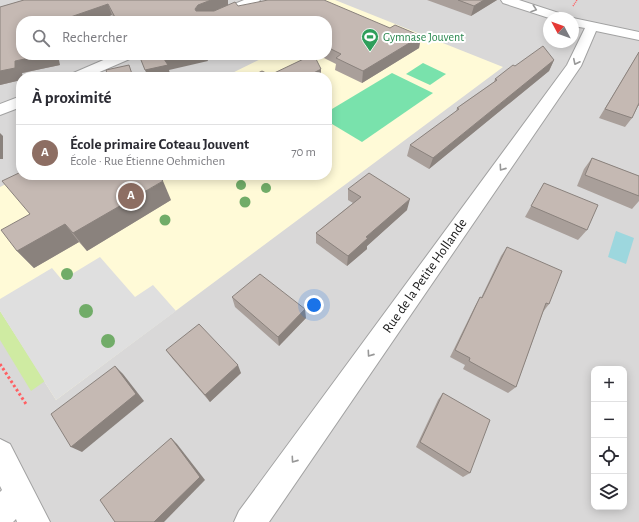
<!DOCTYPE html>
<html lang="fr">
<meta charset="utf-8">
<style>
body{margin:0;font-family:"Alegreya Sans",sans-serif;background:#f7f7f7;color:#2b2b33}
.controls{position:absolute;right:12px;bottom:12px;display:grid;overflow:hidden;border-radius:8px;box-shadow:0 2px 10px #0003}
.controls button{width:36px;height:36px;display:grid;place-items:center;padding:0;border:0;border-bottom:1px solid #e1e1e2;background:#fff;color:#2b2b33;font:20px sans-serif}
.compass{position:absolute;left:543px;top:12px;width:36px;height:36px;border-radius:50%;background:#fff;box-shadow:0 2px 10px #0003;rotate:311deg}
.you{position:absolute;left:314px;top:305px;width:14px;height:14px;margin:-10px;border:3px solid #fff;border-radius:50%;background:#1a73e8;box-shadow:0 0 0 6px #1a73e833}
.badge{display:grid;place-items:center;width:26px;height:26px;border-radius:50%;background:#d93025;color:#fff;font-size:13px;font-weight:700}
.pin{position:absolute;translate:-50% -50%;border:2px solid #fff;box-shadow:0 1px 4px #0006}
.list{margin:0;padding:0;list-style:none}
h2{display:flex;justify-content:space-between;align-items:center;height:52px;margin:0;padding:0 16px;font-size:17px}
h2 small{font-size:13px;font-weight:400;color:#7c7c81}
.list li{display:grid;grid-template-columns:26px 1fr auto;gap:12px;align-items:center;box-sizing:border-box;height:56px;padding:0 16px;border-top:1px solid #e1e1e2}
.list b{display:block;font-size:15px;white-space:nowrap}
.list p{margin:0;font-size:13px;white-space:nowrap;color:#7c7c81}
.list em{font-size:13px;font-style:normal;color:#7c7c81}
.icon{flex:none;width:22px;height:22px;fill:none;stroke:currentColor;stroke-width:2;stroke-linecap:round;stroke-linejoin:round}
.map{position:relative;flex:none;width:639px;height:522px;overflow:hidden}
.search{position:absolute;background:#fff;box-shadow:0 2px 10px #0003;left:16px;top:16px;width:316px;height:44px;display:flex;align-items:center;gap:10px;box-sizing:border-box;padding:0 14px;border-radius:16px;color:#7c7c81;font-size:15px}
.panel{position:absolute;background:#fff;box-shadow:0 2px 10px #0003;left:16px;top:72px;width:316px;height:108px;border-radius:16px}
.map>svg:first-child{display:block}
</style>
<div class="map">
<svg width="639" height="522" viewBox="0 0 639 522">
<rect width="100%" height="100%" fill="#eee7e0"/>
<path fill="#d9d8d8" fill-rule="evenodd" d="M0,0H639V522H0ZM549,18H573V42H549ZM21,21H327V55H21ZM21,77H327V175H21ZM594,369H624V507H594Z"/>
<polygon fill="#fffad7" points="317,0 335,0 503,67 56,400 0,311 0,187 24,175 327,175 327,77 224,77 269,55 327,55 351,15"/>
<polygon fill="#cfeba2" points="0,311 45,381 31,391 0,340"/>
<g fill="#79e2ac">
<polygon points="423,63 446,74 430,85 406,74"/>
<polygon points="392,73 433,93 362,142 327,121 327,112"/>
</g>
<polygon fill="#dfdfdf" points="100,257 135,297 153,285 176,311 56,400 0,311 0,299 52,268 62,280"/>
<polygon fill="#9dd7de" points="616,231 634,238 626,264 608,257"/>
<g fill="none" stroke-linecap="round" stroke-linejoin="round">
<defs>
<g id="street">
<polygon points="244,0 260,0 258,3 216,21 199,21 201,18"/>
<polygon points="501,0 519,0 565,15 567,18 549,18 503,3"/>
<polygon points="573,18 639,32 639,40 596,31 581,66 269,522 234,522 239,511 567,65 585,28 573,26"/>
<polygon points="115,55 134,55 132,58 88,77 69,77 71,74"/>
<polygon points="21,96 21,107 0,115 0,104"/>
<polygon points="0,439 10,444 50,522 17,522 16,519 13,522 0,522 0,492 2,490 0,486"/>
</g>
</defs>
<use href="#street" stroke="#a2a2a2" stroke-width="2"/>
<polyline stroke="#ff5f62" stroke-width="1.5" stroke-dasharray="1 1" stroke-linecap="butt" points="573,6 577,0"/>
<polyline stroke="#ff5f62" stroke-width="3" stroke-dasharray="2.5 2.5" stroke-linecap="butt" points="0,364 26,404"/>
<use href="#street" fill="#fff" fill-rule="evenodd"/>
</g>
<g fill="#71ac68">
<circle cx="241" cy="185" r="5"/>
<circle cx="266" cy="188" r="5"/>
<circle cx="245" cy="202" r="5.5"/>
<circle cx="165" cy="220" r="5.5"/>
<circle cx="67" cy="274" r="6"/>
<circle cx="86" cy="311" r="7"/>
<circle cx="108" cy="341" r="7"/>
</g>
<g fill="#a99f9a">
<polygon points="24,0 228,0 228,5 238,6 390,28 421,36 419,48 362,83 335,70 336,64 318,55 327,55 327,21 116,21 112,15 96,21 21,21 60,65 22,73 21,77 21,80 0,85 0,7"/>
<polygon points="427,0 497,0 471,16"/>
<polygon points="639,52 639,106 638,106 632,118 625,127 599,118"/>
<polygon points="554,60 549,71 429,169 407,156 410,145 456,112 457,108 494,82 495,79 515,66"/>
<polygon points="592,158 639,176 639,201 632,209 577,186 584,169"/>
<polygon points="544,183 587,230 578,240 525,217"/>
<polygon points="348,189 407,210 367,246 367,249 347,266 316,243 316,233 353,203 348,200"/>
<polygon points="171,200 87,251 79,242 34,268 17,251 30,214"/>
<polygon points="507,247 549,304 543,312 516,387 508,393 463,369 465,365 450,357 475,306 480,297 481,298 501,256"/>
<polygon points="232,297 306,318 279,346 235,307"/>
<polygon points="166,350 241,373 210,402 172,358"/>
<polygon points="443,393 470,473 463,477 416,447 438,400"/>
</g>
<g fill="#8a827d">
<polygon points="211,0 228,0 228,5 200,17 195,9 198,5"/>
<polygon points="484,0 497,0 471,16 474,6"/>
<polygon points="108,4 112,15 96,21 59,21"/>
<polygon points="421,36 419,48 362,83 363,71"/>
<polygon points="44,55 58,55 60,65 22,73 23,77 21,77 21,80 0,85 0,71 15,61"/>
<polygon points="180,55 206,55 208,61 169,70 171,77 148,77 145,70 164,59"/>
<polygon points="554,60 549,71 429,169 433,158"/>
<polygon points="321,69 321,77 306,77"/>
<polygon points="0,133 3,136 3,159 0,159"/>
<polygon points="163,181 171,200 87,251 73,233"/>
<polygon points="410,199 407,210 367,246 367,249 347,266 348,256 366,237"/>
<polygon points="65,224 79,242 34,268 17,251"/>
<polygon points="305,309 306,318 279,346 278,337"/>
<polygon points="238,365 241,373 210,402 205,395"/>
<polygon points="115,366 123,374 144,401 82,452 71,447"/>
<polygon points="171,438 177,444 205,480 164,522 154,522"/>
</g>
<g fill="#c5b9b3" stroke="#8a827d">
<polygon points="24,0 211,0 198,5 195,9 196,11 214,11 235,2 238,6 268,0 324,0 390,28 395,25 421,36 363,71 336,58 341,54 327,47 327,21 273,21 271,20 268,21 117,21 108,4 59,21 21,21 21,55 44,55 15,61 15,68 0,71 0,7"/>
<polygon points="458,0 484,0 474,6"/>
<polygon points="543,46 554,60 433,158 410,145 459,109 457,108 497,80 495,79 513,65 515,66"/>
<polygon points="639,52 639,103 632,118 605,109"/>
<polygon points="139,55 180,55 164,59 168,65 145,70"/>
<polygon points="312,55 314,55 321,69 306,77 250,77 262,71 270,75"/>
<polygon points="129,65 133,77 108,77 106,70"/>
<polygon points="21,107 21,131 20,108"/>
<polygon points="592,158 639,176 639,196 585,175"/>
<polygon points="21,172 21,175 156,175 163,181 73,233 65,224 17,251 1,230 30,214 2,181"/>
<polygon points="369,173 410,199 366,237 368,238 348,256 316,233 361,197 348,189"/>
<polygon points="544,183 598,205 587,230 531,206"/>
<polygon points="507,247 562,271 549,304 546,303 516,387 469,361 470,358 455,350 480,297 482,298"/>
<polygon points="260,274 305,309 278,337 232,297"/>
<polygon points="199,324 238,365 205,395 166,350"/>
<polygon points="115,366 136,394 71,447 51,414"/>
<polygon points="443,393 490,420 470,473 420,442"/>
<polygon points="171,438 200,477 154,522 115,522 100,500"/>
</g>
<defs><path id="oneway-chevron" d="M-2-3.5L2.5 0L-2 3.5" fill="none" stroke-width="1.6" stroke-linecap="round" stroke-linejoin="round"/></defs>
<g stroke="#989898">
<use href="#oneway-chevron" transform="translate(534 9) rotate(19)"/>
<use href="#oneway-chevron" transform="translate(576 62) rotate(116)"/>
<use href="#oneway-chevron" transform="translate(502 168) rotate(125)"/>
<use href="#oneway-chevron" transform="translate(370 354) rotate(125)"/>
<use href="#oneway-chevron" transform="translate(294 460) rotate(125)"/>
</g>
<defs>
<symbol id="stadium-pin" viewBox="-11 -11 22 30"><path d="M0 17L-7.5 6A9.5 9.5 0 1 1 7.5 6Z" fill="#2e9e5b" stroke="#fff"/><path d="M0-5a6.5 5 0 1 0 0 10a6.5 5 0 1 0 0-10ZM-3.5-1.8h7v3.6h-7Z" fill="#fff"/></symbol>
</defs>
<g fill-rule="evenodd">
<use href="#stadium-pin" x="360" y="27" width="20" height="27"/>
</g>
<g text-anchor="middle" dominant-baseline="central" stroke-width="4" stroke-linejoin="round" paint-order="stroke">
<g font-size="12" fill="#27864d" stroke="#fff" text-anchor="start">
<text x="383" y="37">Gymnase Jouvent</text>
</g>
<g font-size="14" fill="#1b1b1b" stroke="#fff">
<text transform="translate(425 276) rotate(-55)">Rue de la Petite Hollande</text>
</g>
</g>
</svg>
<div class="controls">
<button>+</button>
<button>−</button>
<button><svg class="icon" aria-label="locate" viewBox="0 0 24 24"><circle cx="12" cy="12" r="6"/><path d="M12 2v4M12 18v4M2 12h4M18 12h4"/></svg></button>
<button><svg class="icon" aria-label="layers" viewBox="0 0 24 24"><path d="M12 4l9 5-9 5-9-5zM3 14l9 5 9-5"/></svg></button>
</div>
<svg class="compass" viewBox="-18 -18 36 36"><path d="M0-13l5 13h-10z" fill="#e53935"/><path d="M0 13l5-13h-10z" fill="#7c7c81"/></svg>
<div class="you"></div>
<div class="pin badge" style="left:131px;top:196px;background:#8d6e63">A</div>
<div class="search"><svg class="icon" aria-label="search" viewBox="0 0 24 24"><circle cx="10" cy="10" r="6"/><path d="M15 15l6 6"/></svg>Rechercher</div>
<section class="panel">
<h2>À proximité<small></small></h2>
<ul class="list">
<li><span class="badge" style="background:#8d6e63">A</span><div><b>École primaire Coteau Jouvent</b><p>École · Rue Étienne Oehmichen</p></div><em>70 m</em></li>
</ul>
</section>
</div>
